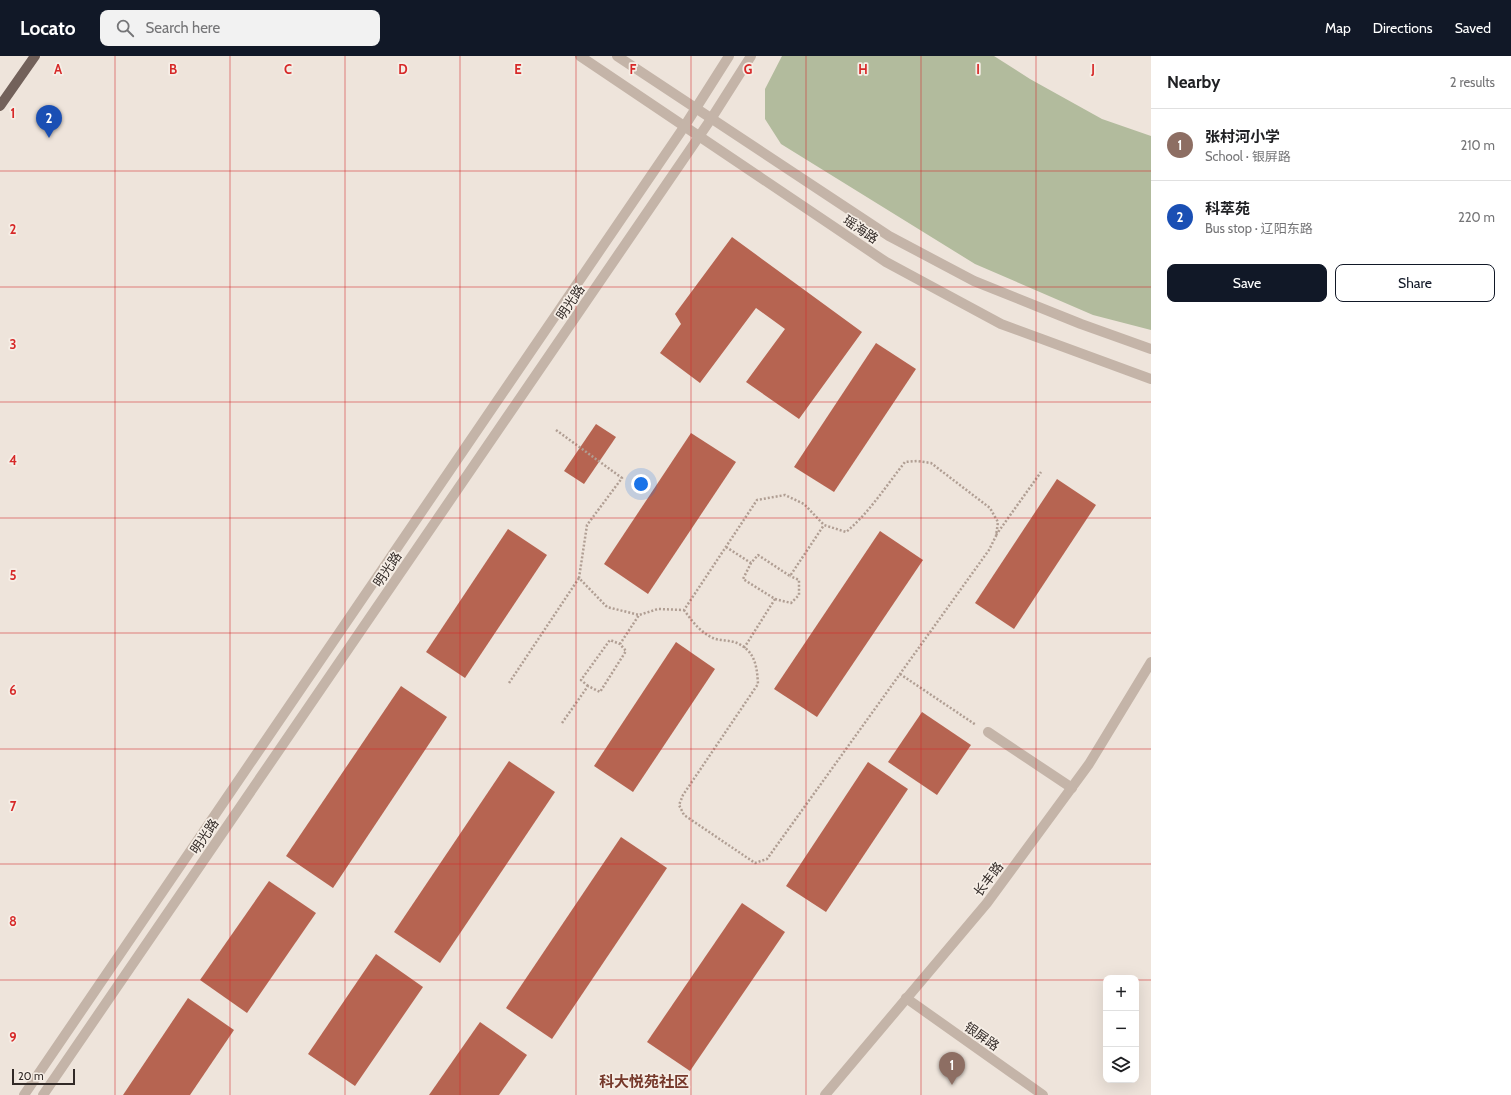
<!DOCTYPE html>
<meta charset="utf-8">
<style>
body{margin:0;font-family:Cabin,"Noto Sans SC",sans-serif;background:#f2f2f2;color:#202124}
.controls{position:absolute;right:12px;bottom:12px;display:grid;overflow:hidden;border-radius:8px;box-shadow:0 4px 16px #0002}
.controls button{width:36px;height:36px;display:grid;place-items:center;padding:0;border:0;border-bottom:1px solid #e0e0e0;background:#fff;color:#202124;font:20px sans-serif}
.scale{position:absolute;left:12px;bottom:10px;width:63px;box-sizing:border-box;padding-left:4px;border:2px solid #322a27;border-top:0;font-size:11px;line-height:14px;white-space:nowrap;color:#322a27;-webkit-text-stroke:3px #f6eee6;paint-order:stroke}
.you{position:absolute;left:641px;top:428px;width:14px;height:14px;margin:-10px;border:3px solid #fff;border-radius:50%;background:#1a73e8;box-shadow:0 0 0 6px #1a73e833}
.badge{display:grid;place-items:center;width:26px;height:26px;border-radius:50%;background:#111827;color:#fff;font-size:13px;font-weight:700}
.pin{position:absolute;translate:-50% -33px;filter:drop-shadow(0 1px 2px #0008)}
.pin::after{content:'';position:absolute;top:21px;width:14px;height:12px;background:inherit;clip-path:polygon(0 0,100% 0,50% 100%)}
.list{margin:0;padding:0;list-style:none}
h2{display:flex;justify-content:space-between;align-items:center;height:52px;margin:0;padding:0 16px;font-size:17px}
h2 small{font-size:13px;font-weight:400;color:#757577}
.list li{display:grid;grid-template-columns:26px 1fr auto;gap:12px;align-items:center;box-sizing:border-box;height:72px;padding:0 16px;border-top:1px solid #e0e0e0}
.list b{display:block;font-size:15px;white-space:nowrap}
.list p{margin:0;font-size:13px;white-space:nowrap;color:#757577}
.list em{font-size:13px;font-style:normal;color:#757577}
.actions{display:flex;gap:8px;padding:12px 16px}
.actions a{flex:1;padding:9px 0;border:1px solid #111827;border-radius:8px;text-align:center;font-size:14px;color:#111827}
.actions .main{background:#111827;color:#fff}
.icon{flex:none;width:22px;height:22px;fill:none;stroke:currentColor;stroke-width:2;stroke-linecap:round;stroke-linejoin:round}
.map{position:relative;flex:none;width:1151px;height:1039px;overflow:hidden}
header{display:flex;align-items:center;gap:24px;box-sizing:border-box;height:56px;padding:0 20px;background:#111827;color:#fff}
header strong{font-size:19px}
nav{display:flex;gap:22px;margin-inline-start:auto;font-size:14px}
.search{width:280px;height:36px;background:#f2f2f2;display:flex;align-items:center;gap:10px;box-sizing:border-box;padding:0 14px;border-radius:8px;color:#757577;font-size:15px}
main{display:flex}
aside{flex:1;background:#fff}
.map>svg:first-child{display:block}
</style>
<header>
<strong>Locato</strong>
<div class="search"><svg class="icon" aria-label="search" viewBox="0 0 24 24"><circle cx="10" cy="10" r="6"/><path d="M15 15l6 6"/></svg>Search here</div>
<nav><a>Map</a><a>Directions</a><a>Saved</a></nav>
</header>
<main>
<div class="map">
<svg width="1151" height="1039" viewBox="0 0 1151 1039">
<rect width="100%" height="100%" fill="#eee4db"/>
<polygon fill="#b2bb9d" points="782,0 994,0 1030,23 1102,63 1151,80 1151,274 1093,259 975,208 781,88 765,63 765,33"/>
<g fill="#b66451">
<polygon points="732,181 862,276 799,363 746,326 785,273 756,252 700,327 660,297 681,268 675,258"/>
<polygon points="876,287 916,313 834,436 794,411"/>
<polygon points="596,368 616,381 584,428 564,415"/>
<polygon points="691,377 736,406 648,538 604,508"/>
<polygon points="1057,423 1096,449 1014,573 975,547"/>
<polygon points="508,473 547,499 465,622 426,596"/>
<polygon points="880,475 923,504 817,661 774,633"/>
<polygon points="676,586 715,613 633,736 594,710"/>
<polygon points="401,630 447,661 333,832 286,800"/>
<polygon points="922,656 971,689 937,739 888,706"/>
<polygon points="509,705 555,736 440,907 394,876"/>
<polygon points="868,706 908,733 826,856 786,830"/>
<polygon points="621,781 667,812 552,983 506,952"/>
<polygon points="269,825 316,857 247,957 200,924"/>
<polygon points="742,847 785,876 690,1015 647,986"/>
<polygon points="376,898 423,931 355,1030 308,998"/>
<polygon points="188,942 234,974 190,1039 123,1039"/>
<polygon points="480,966 527,999 499,1039 429,1039"/>
</g>
<g fill="none" stroke-linecap="round" stroke-linejoin="round">
<g stroke="#b09e93" stroke-width="2.5" stroke-dasharray="2 2" stroke-linecap="butt">
<path d="M556,374L622,422L587,469L579,522L607,551L639,559L658,553L684,554L757,444L785,439L804,448L824,469L846,476C869,457 886,430 905,406L917,405L931,407L990,452L998,466L996,480L989,494L767,803L755,807L684,759L679,749L683,739L758,628C757,610 755,595 737,587C730,584 720,585 713,582C700,576 692,565 684,554"/>
<polyline points="996,479 1041,416"/>
<polyline points="726,491 751,507 758,499 790,520 824,469"/>
<polyline points="775,543 791,547 799,539 799,524 790,520"/>
<polyline points="744,592 775,543 743,523 751,507"/>
<polyline points="900,618 976,669"/>
<polyline points="509,627 579,522"/>
<polyline points="588,630 581,624 610,584 620,588"/>
<polyline points="562,667 588,630 600,636 626,595 620,588 639,559"/>
</g>
<g stroke="#c4b4a8" stroke-width="10">
<polyline points="580,0 886,206 1001,268 1151,323"/>
<polyline points="617,0 889,180 974,225 1081,268 1151,293"/>
<polyline points="988,676 1072,732"/>
<polyline points="906,942 1043,1039"/>
<polyline points="24,1039 684,71 729,0"/>
<polyline points="43,1039 711,63 751,0"/>
<polyline points="825,1039 987,847 1089,708 1151,606"/>
</g>
<polyline stroke="#72615a" stroke-width="10" points="0,50 35,0"/>
</g>
<path fill="none" stroke="#d62828" stroke-width="1" stroke-opacity="0.55" d="M115,0V1039M230,0V1039M345,0V1039M460,0V1039M576,0V1039M691,0V1039M806,0V1039M921,0V1039M1036,0V1039M0,115H1151M0,231H1151M0,346H1151M0,462H1151M0,577H1151M0,693H1151M0,808H1151M0,924H1106M1136,924H1151"/>
<g text-anchor="middle" dominant-baseline="central" stroke-width="3.5" stroke-linejoin="round" paint-order="stroke">
<g font-size="13" fill="#322a27" stroke="#f6eee6">
<text transform="translate(861 173) rotate(34)">瑶海路</text>
<text transform="translate(570 246) rotate(-56)">明光路</text>
<text transform="translate(387 513) rotate(-56)">明光路</text>
<text transform="translate(204 780) rotate(-56)">明光路</text>
<text transform="translate(988 823) rotate(-53)">长丰路</text>
<text transform="translate(982 980) rotate(35)">银屏路</text>
</g>
<g font-size="15" font-weight="bold" fill="#76392b" stroke="#f6eee6">
<text x="644" y="1026">科大悦苑社区</text>
</g>
</g>
<g font-size="13" text-anchor="middle" font-weight="bold" fill="#d62828" stroke="#f6eee6" stroke-width="3.5" stroke-linejoin="round" paint-order="stroke">
<text x="58" y="18">A</text>
<text x="173" y="18">B</text>
<text x="288" y="18">C</text>
<text x="403" y="18">D</text>
<text x="518" y="18">E</text>
<text x="633" y="18">F</text>
<text x="748" y="18">G</text>
<text x="863" y="18">H</text>
<text x="978" y="18">I</text>
<text x="1093" y="18">J</text>
<text x="13" y="62">1</text>
<text x="13" y="178">2</text>
<text x="13" y="293">3</text>
<text x="13" y="409">4</text>
<text x="13" y="524">5</text>
<text x="13" y="639">6</text>
<text x="13" y="755">7</text>
<text x="13" y="870">8</text>
<text x="13" y="986">9</text>
</g>
</svg>
<div class="controls">
<button>+</button>
<button>−</button>
<button><svg class="icon" aria-label="layers" viewBox="0 0 24 24"><path d="M12 4l9 5-9 5-9-5zM3 14l9 5 9-5"/></svg></button>
</div>
<div class="scale">20 m</div>
<div class="you"></div>
<div class="pin badge" style="left:952px;top:1029px;background:#8d6e63">1</div>
<div class="pin badge" style="left:49px;top:82px;background:#1a4fb4">2</div>
</div>
<aside>
<h2>Nearby<small>2 results</small></h2>
<ul class="list">
<li><span class="badge" style="background:#8d6e63">1</span><div><b>张村河小学</b><p>School · 银屏路</p></div><em>210 m</em></li>
<li><span class="badge" style="background:#1a4fb4">2</span><div><b>科萃苑</b><p>Bus stop · 辽阳东路</p></div><em>220 m</em></li>
</ul>
<div class="actions"><a class="main">Save</a><a>Share</a></div>
</aside>
</main>
